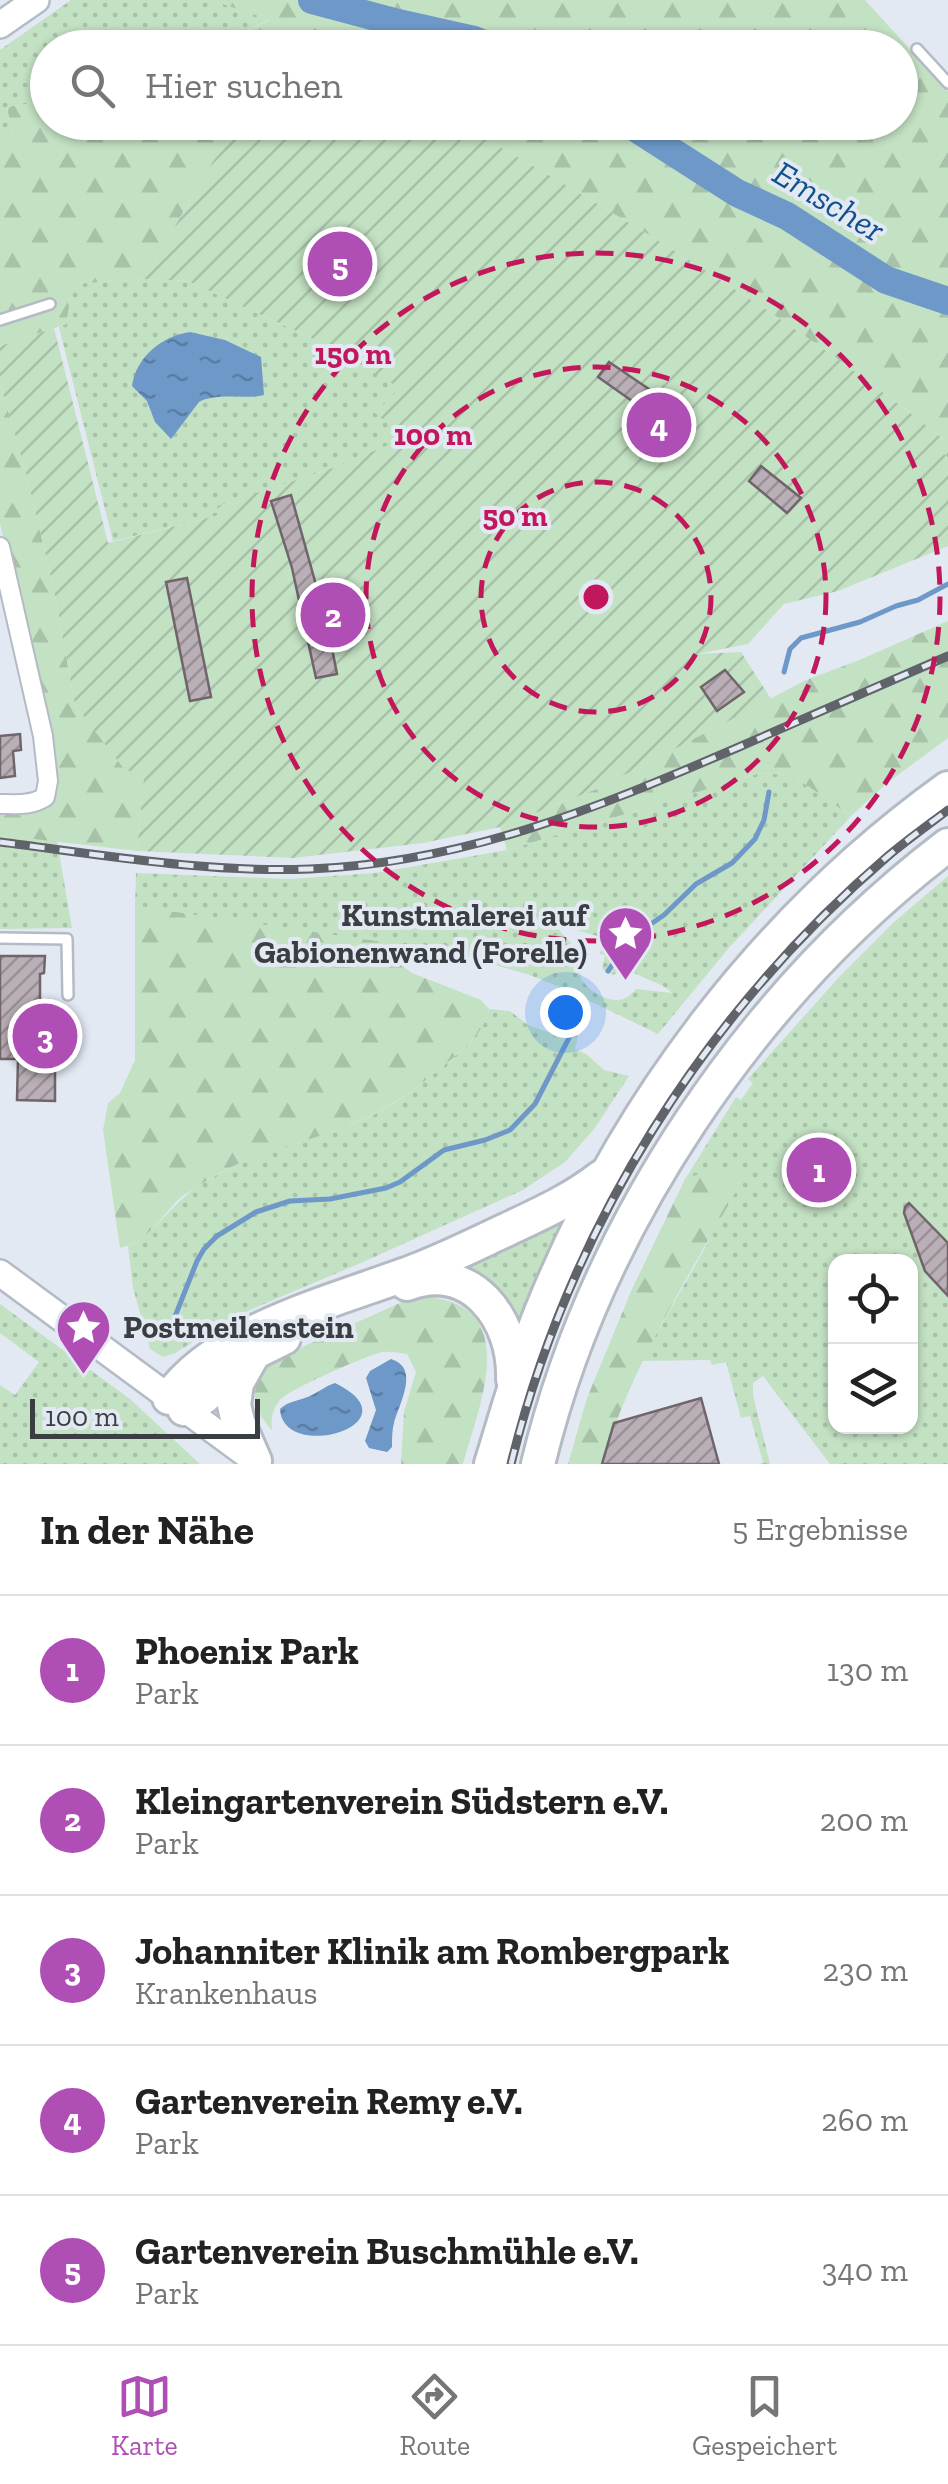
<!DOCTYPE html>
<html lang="de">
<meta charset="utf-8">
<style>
body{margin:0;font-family:"Zilla Slab",serif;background:#f2f2f2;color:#222}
.controls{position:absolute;right:30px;bottom:30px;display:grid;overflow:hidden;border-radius:20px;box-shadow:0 2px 8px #0004}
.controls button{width:90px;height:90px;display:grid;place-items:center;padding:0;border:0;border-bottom:2px solid #e0e0e0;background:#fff;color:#222;font:50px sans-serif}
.scale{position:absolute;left:30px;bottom:25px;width:230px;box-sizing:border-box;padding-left:10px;border:5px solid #3a3d41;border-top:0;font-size:28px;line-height:35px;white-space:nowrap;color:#3a3d41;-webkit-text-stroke:8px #e2e9f3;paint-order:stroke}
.you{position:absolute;left:565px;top:1012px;width:35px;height:35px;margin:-25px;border:8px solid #fff;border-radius:50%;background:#1a73e8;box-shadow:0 0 0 15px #1a73e833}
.badge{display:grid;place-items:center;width:65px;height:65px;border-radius:50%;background:#af4eb5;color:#fff;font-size:32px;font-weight:700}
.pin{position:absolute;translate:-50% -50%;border:5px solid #fff;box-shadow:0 2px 10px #0006}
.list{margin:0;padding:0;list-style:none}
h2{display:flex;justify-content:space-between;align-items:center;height:130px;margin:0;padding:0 40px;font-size:42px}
h2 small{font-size:32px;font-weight:400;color:#767676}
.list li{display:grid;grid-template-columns:65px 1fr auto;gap:30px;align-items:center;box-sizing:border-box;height:150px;padding:0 40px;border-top:2px solid #e0e0e0}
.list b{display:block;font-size:38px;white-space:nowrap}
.list p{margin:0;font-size:32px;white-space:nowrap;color:#767676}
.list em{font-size:32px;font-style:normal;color:#767676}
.icon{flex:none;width:55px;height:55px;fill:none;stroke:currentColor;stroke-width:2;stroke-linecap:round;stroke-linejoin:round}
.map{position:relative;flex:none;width:948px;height:1464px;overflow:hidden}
.search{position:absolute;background:#fff;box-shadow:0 2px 8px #0004;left:30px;right:30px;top:30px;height:110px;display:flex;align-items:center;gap:25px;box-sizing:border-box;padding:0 35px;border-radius:55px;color:#767676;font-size:38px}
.sheet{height:880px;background:#fff}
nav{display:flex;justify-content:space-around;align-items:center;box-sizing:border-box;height:140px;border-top:2px solid #e0e0e0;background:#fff;font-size:28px;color:#767676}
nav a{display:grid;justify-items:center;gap:5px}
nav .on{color:#af4eb5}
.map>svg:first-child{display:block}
</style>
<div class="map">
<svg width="948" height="1464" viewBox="0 0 948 1464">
<defs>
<pattern id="grass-dots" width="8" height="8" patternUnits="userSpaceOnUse" patternTransform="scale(2.5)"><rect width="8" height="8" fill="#c3e1c3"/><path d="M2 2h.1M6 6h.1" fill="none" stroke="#a8c2a9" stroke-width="1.8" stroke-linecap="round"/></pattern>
<pattern id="forest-firs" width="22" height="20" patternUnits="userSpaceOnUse" patternTransform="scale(2.5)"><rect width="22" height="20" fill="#c3e1c3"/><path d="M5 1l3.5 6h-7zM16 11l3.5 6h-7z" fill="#a8c2a9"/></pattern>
<pattern id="garden-furrows" width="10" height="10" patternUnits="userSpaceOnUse" patternTransform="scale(2.5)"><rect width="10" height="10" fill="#c3e1c3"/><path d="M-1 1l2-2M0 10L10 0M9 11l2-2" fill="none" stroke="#a8c2a9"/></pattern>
<pattern id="water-ripples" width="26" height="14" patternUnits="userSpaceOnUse" patternTransform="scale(2.5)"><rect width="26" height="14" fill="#6d98c8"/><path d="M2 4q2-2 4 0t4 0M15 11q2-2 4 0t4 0" fill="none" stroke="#5b7da4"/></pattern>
<pattern id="building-hatch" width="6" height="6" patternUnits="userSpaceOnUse" patternTransform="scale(2.5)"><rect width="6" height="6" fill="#baafb6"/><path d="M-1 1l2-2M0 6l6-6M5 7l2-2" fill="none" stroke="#989096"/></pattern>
</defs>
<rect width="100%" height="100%" fill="#e2e9f3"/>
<g fill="url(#grass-dots)" fill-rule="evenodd">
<polygon points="71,0 211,0 271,19 210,47 48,48 47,101 7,107 13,137 0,141 0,50"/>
<polygon points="144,279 188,281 335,349 401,388 408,438 336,467 218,506 220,515 113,541 59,327 66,324 73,284"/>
<path d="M760,773L792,775L851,816L727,950L658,1034L565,989L527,974L461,956L135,906L136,873L290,879L375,873L507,850ZM553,923L604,938L600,954L605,955L602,969L613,975L626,967C641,980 661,981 672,993L636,989C632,993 629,997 623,999C607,1004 581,988 579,971C579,965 581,960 581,955Z"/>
<polygon points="0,835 57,841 72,928 0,929"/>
<path d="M948,876V1464H830L763,1376L753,1383V1395L770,1464H759L763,1462L750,1416L741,1418L726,1362L712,1365L710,1360L641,1361L709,1241L686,1178L736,1097L741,1100L753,1083L748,1079L840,976L893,923ZM836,1262H910V1426H836Z"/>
<path d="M489,1009L510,1011L528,1025L548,1032L551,1031L557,1037L566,1030L578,1036L575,1049L586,1054L604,1070L629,1076L595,1128L565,1162L523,1190L363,1262L266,1303L227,1321L175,1353L163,1357L150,1349L133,1288L128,1246C158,1231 174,1200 203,1183C247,1155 297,1143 345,1127C387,1113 421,1085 454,1057C469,1044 485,1030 489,1009Z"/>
<polygon points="568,1209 520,1319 445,1263"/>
<polygon points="0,1304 130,1399 200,1464 0,1464 0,1385 15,1395 39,1362 0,1333"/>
</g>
<g fill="url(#forest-firs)">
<path d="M211,0H865L948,91V458L942,451L947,442C800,323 637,225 472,131L449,123L900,122V48H210L270,20Z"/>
<polygon points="47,101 48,122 240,123 212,163 144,279 73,284 66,324 0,346 0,141 13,137 7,107"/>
<polygon points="0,382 27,477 54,590 75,705 124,768 144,776 137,851 0,835 0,811 40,808 42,702 0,524"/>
<polygon points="948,621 948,738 887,783 851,816 792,775 760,773 507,850 500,827 599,788 806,680 857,661"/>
<path d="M135,906L389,943L395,961L412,973L481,1000L489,1009C485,1030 470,1043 454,1057C421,1085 387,1112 345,1127C296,1145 248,1154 203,1183C195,1188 185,1194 178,1200C159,1219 148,1241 120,1248L103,1130L108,1103L120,1093L135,1060Z"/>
<path d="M742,1167L739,1186C689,1276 632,1364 602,1464H568L587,1398L632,1289L686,1177Z"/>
<path d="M427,1297C523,1305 479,1406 463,1464H401L404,1412L416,1372L407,1354C399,1353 390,1351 383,1352C367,1355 290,1389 280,1400C272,1410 271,1418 272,1430C248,1406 249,1376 278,1358L402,1302Z"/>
</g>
<path fill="url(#garden-furrows)" d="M240,123H449L472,131C637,225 800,323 948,443L942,451L948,458V546L838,591L784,604L748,644L697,654L741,652L771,699L599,788L500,827L423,843L293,858L137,851L144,776L124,769L75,705L54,590L27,477L0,382V346L54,328L108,543L219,515L217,506L336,467L407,437L375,413L400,388L335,349L188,281L144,279L212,163Z"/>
<g fill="url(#water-ripples)">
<path d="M190,332L225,340L261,357L264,395C242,400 219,392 199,402L171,439L155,422L147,401L132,386C136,357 162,336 190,332Z"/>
<path d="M391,1359C420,1368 400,1402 394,1423C392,1430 392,1439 392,1447L387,1452L369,1448L365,1441L376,1410L366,1378L370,1371Z"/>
<path d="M335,1383C419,1424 283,1464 280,1409C290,1400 300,1401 312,1395C320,1391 326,1386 335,1383Z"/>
</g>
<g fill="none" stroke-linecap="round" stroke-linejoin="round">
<g stroke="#6d98c8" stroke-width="5">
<polyline points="784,672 790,649 801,638 860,622 896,606 918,600 948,584"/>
<polyline points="608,971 632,937 664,915 696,884 732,863 755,839 764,820 769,792"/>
<polyline points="166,1339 197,1261 204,1249 217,1236 256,1212 290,1201 330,1199 386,1188 400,1182 444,1150 485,1140 510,1130 535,1104 571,1034"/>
</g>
<g stroke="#6d98c8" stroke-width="28">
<polyline points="312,0 398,23 474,40 494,48"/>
<polyline points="626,122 737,193 787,216 886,280 948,301"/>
</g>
</g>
<g fill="url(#building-hatch)" stroke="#6f656b" stroke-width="2.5">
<polygon points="609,362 680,410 669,427 598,377"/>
<polygon points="761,466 801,498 787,513 749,481"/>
<polygon points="291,495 328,628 337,674 316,678 292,568 271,501"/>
<polygon points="187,578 211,697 190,701 166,582"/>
<polygon points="725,670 744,692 717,711 701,687"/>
<polygon points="20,734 21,750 13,751 15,776 0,778 0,736"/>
<polygon points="0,956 45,956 44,973 40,974 40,1004 55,1004 55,1101 17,1100 18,1059 0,1059"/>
<polygon points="909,1203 948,1243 948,1296 925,1271 904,1213 905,1207"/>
<polygon points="701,1398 719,1464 602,1464 614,1423"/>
</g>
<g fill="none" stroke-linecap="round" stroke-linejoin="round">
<defs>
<g id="lane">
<polyline points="917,49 948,83"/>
<polyline points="0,320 50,304"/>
<polyline points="0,938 67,939 68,995"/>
</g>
<path id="street" d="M0,547L43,736L48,781L45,797C31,806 16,804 0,804"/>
<g id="secondary">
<polyline points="0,25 36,0"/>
<polyline points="0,1273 254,1460"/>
</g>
<g id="highway">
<path d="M407,1284C471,1260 515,1319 513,1379"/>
<path d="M169,1398C216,1329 342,1299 417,1270C448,1258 478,1243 508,1229C540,1214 573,1199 601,1177"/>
<polyline points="184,1409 204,1397 243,1362"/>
<polyline points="255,1461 238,1422 234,1405 237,1383 254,1353 284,1338"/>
<path d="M491,1464C507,1413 521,1361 541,1312C625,1104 766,919 948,788"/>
<path d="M538,1464C596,1224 752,994 948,845"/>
</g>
</defs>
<use href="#lane" stroke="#b4bbc5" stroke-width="14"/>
<use href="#street" stroke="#b4bbc5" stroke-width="22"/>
<use href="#secondary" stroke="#b4bbc5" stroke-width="30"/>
<use href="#highway" stroke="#b4bbc5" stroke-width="38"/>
<use href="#lane" stroke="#fff" stroke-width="9"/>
<use href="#street" stroke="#fff" stroke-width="18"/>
<use href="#secondary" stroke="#fff" stroke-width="25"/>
<use href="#highway" stroke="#fff" stroke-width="32"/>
<defs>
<g id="rail">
<path d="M0,842C103,855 206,873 310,869C462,863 595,809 732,750C804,719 876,687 948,656"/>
<path d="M511,1464C569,1228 704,1014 888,856C907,840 928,825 948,810"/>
</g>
</defs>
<use href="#rail" stroke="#606369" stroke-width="9"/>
<use href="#rail" stroke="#e2e9f3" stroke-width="5" stroke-dasharray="15" stroke-linecap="butt"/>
</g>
<g fill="none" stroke="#c2185b" stroke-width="5" stroke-dasharray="18 12">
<circle cx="596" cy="597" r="115"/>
<circle cx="596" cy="597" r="230"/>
<circle cx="596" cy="597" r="344"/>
</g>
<defs>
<symbol id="sight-pin" viewBox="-11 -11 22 30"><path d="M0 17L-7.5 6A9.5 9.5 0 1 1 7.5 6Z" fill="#af4eb5" stroke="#e2e9f3"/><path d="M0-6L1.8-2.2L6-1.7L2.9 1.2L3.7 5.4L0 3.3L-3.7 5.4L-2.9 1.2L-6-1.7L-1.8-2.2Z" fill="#fff"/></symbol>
</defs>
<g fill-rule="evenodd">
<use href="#sight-pin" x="594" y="902" width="63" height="86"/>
<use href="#sight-pin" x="52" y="1296" width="63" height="86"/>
</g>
<g text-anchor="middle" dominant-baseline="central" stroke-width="8" stroke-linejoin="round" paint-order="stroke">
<g font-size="32" font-weight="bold" fill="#3a3d41" stroke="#e2e9f3" text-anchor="end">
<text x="587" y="915">Kunstmalerei auf<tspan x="587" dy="37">Gabionenwand (Forelle)</tspan></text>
<text x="123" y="1327" text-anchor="start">Postmeilenstein</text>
</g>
<g font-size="35" font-style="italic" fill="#12518d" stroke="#e2e9f3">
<text transform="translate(829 201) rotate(31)">Emscher</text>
</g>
</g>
<circle cx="596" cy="597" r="15" fill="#c2185b" stroke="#e2e9f3" stroke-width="5"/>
<g font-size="30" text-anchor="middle" font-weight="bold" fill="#c2185b" stroke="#e2e9f3" stroke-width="8" stroke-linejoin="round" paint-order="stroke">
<text x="353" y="364">150 m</text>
<text x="433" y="445">100 m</text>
<text x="515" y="526">50 m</text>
</g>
</svg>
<div class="controls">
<button><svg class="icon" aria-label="locate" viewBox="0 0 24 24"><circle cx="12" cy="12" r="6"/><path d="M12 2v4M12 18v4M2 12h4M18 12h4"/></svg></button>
<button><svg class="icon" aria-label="layers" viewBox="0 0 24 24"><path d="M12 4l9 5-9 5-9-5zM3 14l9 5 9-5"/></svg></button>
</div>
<div class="scale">100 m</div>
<div class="you"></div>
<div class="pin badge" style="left:819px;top:1170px">1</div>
<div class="pin badge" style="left:333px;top:615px">2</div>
<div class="pin badge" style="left:45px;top:1036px">3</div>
<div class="pin badge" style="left:659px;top:425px">4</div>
<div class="pin badge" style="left:340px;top:264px">5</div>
<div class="search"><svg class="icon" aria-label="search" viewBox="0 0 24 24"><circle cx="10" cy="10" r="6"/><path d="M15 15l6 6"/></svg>Hier suchen</div>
</div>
<section class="sheet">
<h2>In der Nähe<small>5 Ergebnisse</small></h2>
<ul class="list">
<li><span class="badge">1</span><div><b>Phoenix Park</b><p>Park</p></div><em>130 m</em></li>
<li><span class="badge">2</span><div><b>Kleingartenverein Südstern e.V.</b><p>Park</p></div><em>200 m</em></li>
<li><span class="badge">3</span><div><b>Johanniter Klinik am Rombergpark</b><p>Krankenhaus</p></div><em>230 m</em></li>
<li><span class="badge">4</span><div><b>Gartenverein Remy e.V.</b><p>Park</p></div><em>260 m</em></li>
<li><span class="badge">5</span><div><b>Gartenverein Buschmühle e.V.</b><p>Park</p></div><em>340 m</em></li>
</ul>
</section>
<nav>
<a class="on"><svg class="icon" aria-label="map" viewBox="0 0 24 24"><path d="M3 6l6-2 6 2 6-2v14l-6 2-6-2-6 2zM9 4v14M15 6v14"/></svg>Karte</a>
<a><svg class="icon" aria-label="directions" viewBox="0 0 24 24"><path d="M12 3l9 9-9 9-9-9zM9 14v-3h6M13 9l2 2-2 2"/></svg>Route</a>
<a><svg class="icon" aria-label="saved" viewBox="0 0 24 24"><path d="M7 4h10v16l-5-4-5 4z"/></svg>Gespeichert</a>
</nav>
